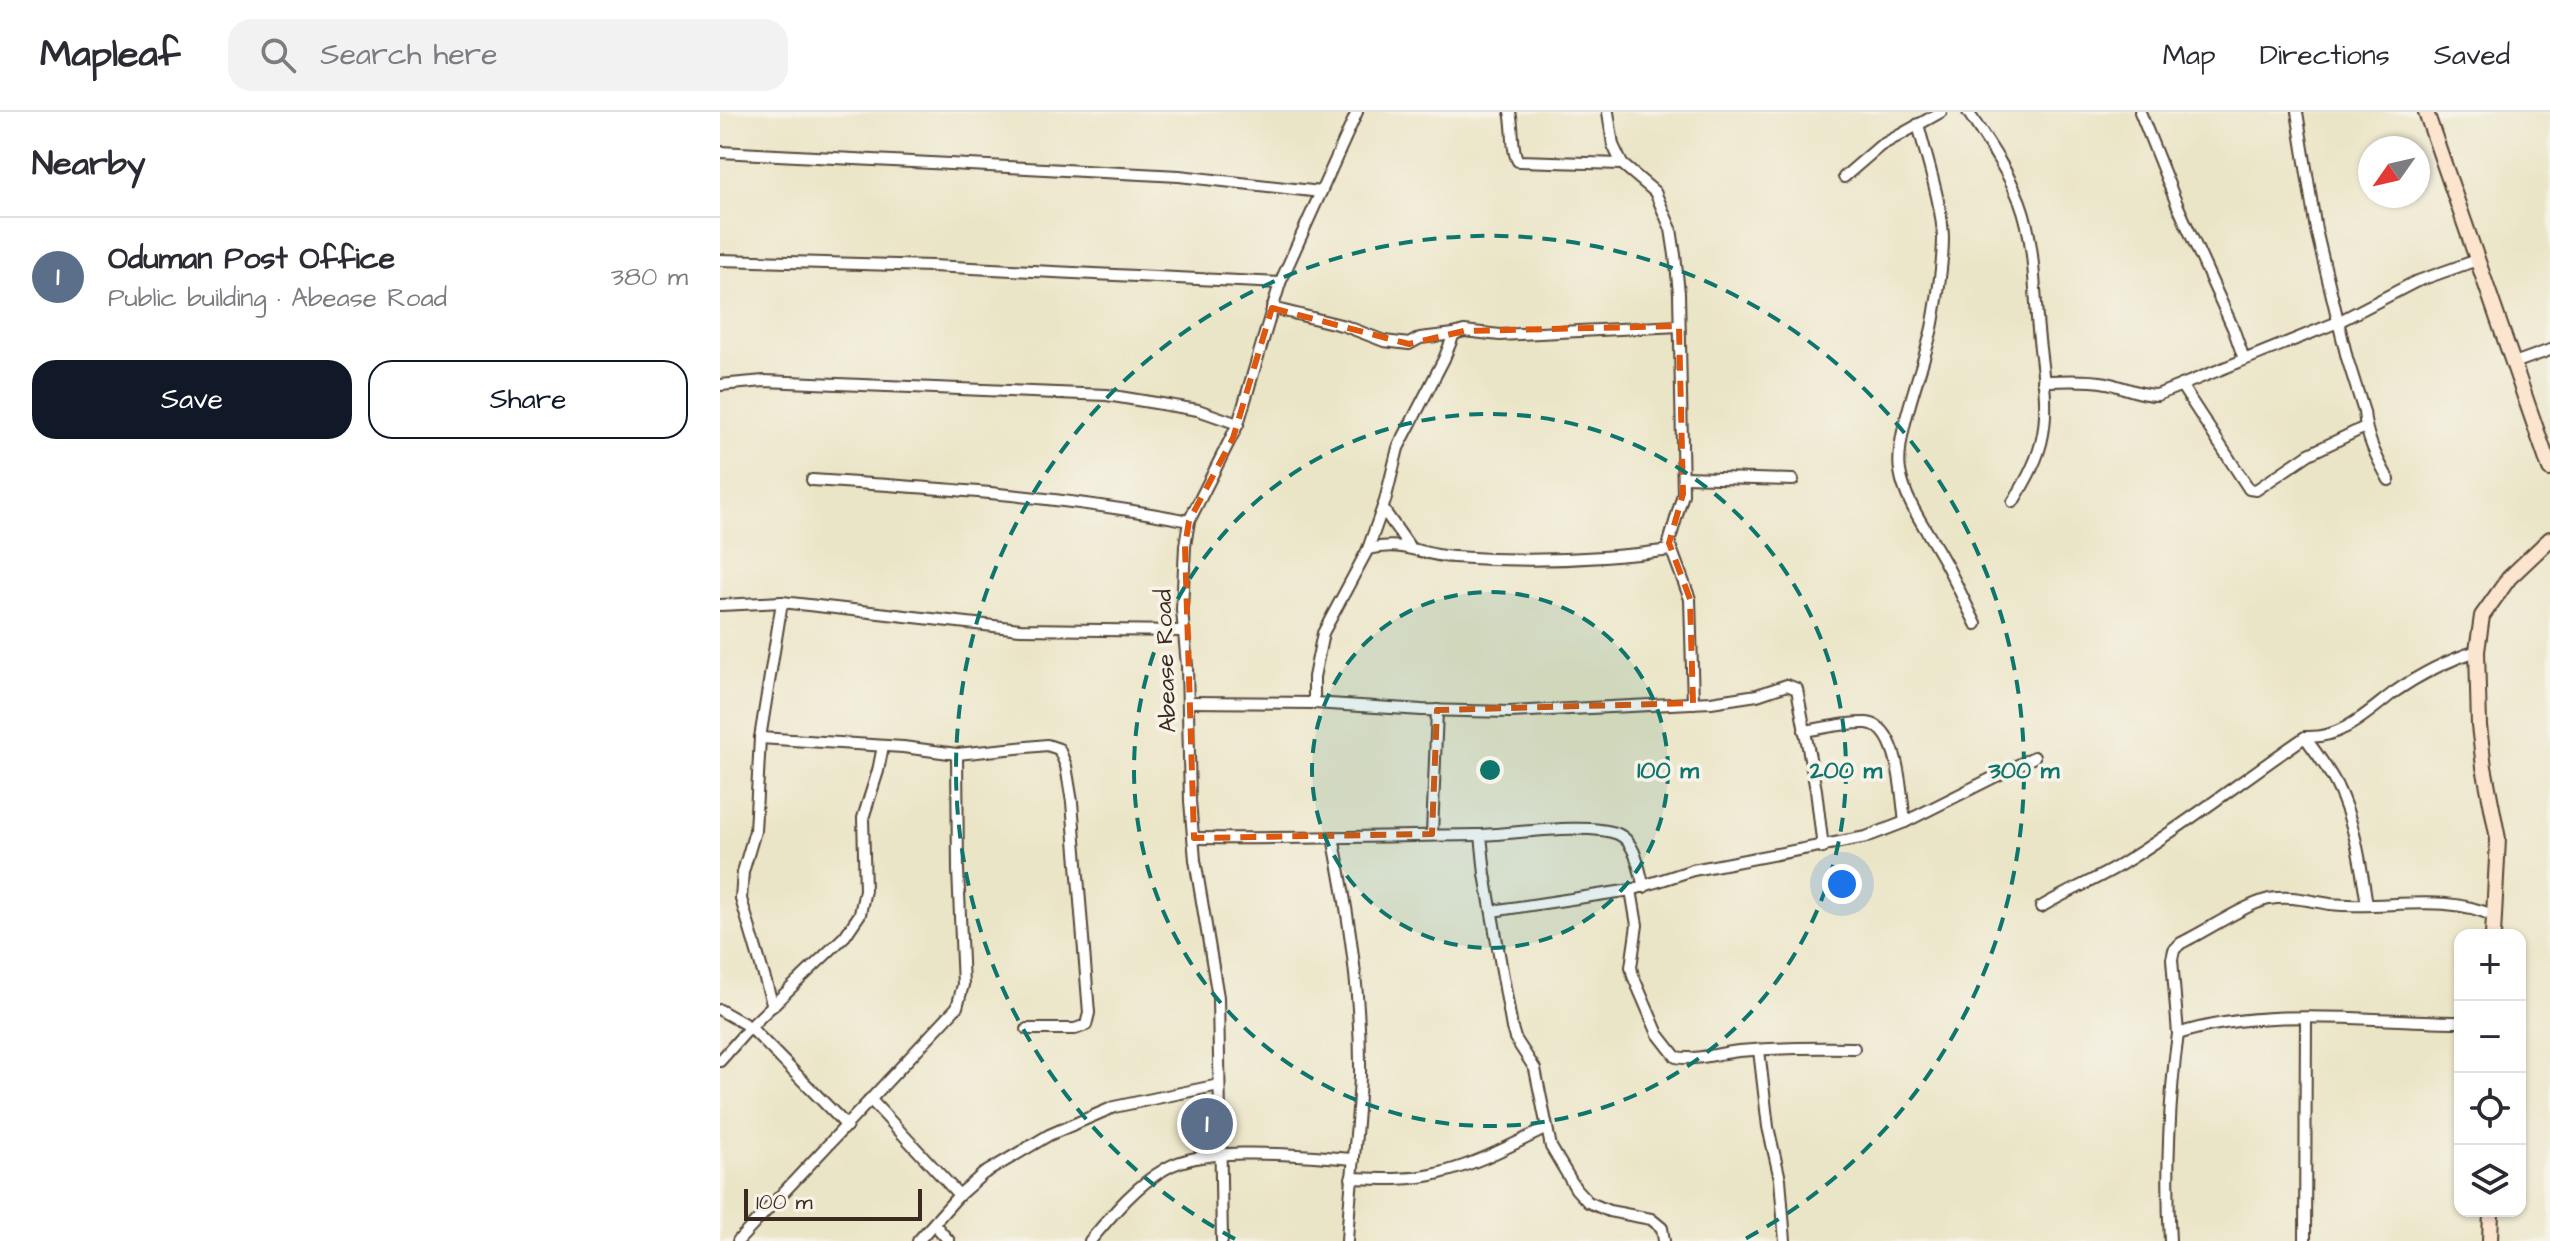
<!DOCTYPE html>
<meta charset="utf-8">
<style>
body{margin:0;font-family:"Architects Daughter",sans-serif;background:#f2f2f3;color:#2b2b33}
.controls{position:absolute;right:24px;bottom:24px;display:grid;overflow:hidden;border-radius:16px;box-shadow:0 2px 6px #0004}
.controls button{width:72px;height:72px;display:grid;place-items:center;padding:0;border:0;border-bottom:2px solid #e1e1e2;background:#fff;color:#2b2b33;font:40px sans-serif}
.compass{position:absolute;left:1638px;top:24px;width:72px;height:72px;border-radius:50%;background:#fff;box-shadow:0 2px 6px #0004;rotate:236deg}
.scale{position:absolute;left:24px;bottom:20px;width:178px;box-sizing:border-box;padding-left:8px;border:4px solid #3b2a1e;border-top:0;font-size:22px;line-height:28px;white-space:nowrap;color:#3b2a1e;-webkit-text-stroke:6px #f7f3e8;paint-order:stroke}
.you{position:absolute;left:1122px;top:772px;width:28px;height:28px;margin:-20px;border:6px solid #fff;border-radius:50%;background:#1a73e8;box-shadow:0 0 0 12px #1a73e833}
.badge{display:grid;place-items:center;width:52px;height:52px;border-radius:50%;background:#111827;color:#fff;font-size:26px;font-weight:700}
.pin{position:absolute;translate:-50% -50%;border:4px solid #fff;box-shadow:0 2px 8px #0006}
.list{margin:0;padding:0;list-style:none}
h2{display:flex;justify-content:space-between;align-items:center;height:104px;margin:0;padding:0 32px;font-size:34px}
h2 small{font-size:26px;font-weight:400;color:#7c7c81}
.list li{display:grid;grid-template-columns:52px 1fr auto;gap:24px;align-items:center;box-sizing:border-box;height:120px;padding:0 32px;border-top:2px solid #e1e1e2}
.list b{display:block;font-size:30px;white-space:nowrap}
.list p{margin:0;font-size:26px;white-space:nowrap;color:#7c7c81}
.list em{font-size:26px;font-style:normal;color:#7c7c81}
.actions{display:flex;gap:16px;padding:24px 32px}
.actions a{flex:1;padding:18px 0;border:2px solid #111827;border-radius:24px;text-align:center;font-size:28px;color:#111827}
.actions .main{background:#111827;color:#fff}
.icon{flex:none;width:44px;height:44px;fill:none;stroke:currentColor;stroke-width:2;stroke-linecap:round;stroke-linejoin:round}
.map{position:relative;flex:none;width:1830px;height:1129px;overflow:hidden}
header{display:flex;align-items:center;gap:48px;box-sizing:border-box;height:112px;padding:0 40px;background:#fff;border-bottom:2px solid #e1e1e2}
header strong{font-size:38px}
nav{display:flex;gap:44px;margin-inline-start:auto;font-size:28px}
.search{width:560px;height:72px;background:#f2f2f3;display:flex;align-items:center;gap:20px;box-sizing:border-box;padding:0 28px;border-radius:24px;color:#7c7c81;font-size:30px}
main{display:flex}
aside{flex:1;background:#fff}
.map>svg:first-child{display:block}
</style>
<header>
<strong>Mapleaf</strong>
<div class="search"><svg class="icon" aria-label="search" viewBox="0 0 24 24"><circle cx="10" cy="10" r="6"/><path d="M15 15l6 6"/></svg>Search here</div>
<nav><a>Map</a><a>Directions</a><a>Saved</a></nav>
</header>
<main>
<aside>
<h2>Nearby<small></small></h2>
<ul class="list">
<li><span class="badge" style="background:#5c6f8a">1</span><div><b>Oduman Post Office</b><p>Public building · Abease Road</p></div><em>380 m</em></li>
</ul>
<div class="actions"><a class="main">Save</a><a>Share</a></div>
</aside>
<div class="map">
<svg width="1830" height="1129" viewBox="0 0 1830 1129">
<rect width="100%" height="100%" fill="#f7f3e8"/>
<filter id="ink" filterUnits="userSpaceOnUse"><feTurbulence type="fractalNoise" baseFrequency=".0125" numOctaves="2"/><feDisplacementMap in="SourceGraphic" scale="16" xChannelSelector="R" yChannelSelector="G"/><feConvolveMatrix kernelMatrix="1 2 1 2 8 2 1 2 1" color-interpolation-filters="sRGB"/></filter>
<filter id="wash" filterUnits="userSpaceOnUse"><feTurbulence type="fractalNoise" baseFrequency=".006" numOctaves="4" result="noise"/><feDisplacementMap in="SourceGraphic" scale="32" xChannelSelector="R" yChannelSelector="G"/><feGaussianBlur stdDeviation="1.8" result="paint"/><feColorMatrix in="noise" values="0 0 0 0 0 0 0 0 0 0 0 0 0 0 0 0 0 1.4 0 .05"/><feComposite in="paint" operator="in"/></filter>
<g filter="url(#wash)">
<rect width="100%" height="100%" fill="#ebe5c7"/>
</g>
<g filter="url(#ink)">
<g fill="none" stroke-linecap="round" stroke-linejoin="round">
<defs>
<g id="street">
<path d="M790,0C794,15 791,38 798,49L902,52"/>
<polyline points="888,0 893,33 902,52 935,80 951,117 955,143 959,181 963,382 949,431 970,487 973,591"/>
<path d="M1248,0C1267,29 1287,57 1300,90C1315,130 1314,177 1318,218C1321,252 1329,289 1323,322C1319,346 1306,369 1293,390"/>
<polyline points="1420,0 1456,90 1513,216 1524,247"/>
<path d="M1577,0L1596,118L1627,246L1644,300C1646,325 1657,347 1669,368"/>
<path d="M1198,12C1206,45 1222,92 1223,125C1223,153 1218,183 1213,211C1206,250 1174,323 1180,359C1185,391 1208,419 1223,447C1235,468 1245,491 1256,512"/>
<polyline points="0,40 459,64 601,80"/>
<polyline points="1124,65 1160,34 1221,0"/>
<polyline points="0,148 212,154 560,171"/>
<polyline points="552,196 625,214 664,229 689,232 700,226 734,222 724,247 678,336 665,389 648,437 603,521 594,565 594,591"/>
<polyline points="734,222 744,219 780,223 959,214"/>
<polyline points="1794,251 1830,238"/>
<path d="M1323,269C1344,269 1366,267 1387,271C1404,275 1419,283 1437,283L1618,210L1695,170L1757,148"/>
<polyline points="0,273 44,269 387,283 478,298 518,312"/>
<polyline points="1461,273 1529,377 1536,378 1589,342 1645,315"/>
<polyline points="964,365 1073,368"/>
<path d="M92,368C218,376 344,384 469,409"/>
<polyline points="663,397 689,434"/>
<path d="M648,437C685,428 699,443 733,445C805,450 879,448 951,438"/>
<polyline points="0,493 62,490 300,517 464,519"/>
<polyline points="468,590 594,591 702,598 790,600 991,590 1037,583 1067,573 1077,577 1096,678 1103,736"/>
<path d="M1084,619C1104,616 1127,610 1147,611C1180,614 1181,684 1185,710"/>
<path d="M1585,625C1596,641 1608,656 1616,672C1635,710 1641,753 1647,793"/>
<polyline points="40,626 183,635 237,642 327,633 339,637 346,654 352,690 369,901 366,913 355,917 307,917"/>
<polyline points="712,722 717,598"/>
<polyline points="761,723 765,762 792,916 795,926 815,957 831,1035 856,1077 868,1090 889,1099 931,1107 942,1116 944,1129"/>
<path d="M613,725C629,804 641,883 640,963C638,1019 630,1074 627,1129"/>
<path d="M474,726C569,727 664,724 759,723C793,722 869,710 898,722C916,730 919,758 924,775"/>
<path d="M911,778L917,813L911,855L913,864L938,922L956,945C976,949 998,941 1019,939C1057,936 1095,935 1134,936"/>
<path d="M1321,795C1347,779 1376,768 1402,752C1465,713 1524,667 1585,625C1621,627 1647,601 1673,581C1699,563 1728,548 1757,539"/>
<polyline points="772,799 911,778 973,758 1146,725 1185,710 1314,645"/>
<polyline points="53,894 21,787 23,760 35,719 40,626 62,490"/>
<polyline points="0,898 30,915 127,1014"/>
<path d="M1458,922L1452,847L1454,838L1461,831C1486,819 1524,793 1549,787C1571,783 1589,789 1610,792C1665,798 1723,780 1774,804"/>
<polyline points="1039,938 1048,1015 1060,1067 1065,1129"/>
<polyline points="0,949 30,915 125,824 140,802 145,778 143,706 158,659 163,634"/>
<polyline points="150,987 239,1083"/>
<path d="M631,1066C660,1067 692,1069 720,1061C757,1052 791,1033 825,1017"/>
<polyline points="214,1112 229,1129"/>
<polyline points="18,1129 237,895 243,873 238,758 237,642"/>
<polyline points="198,1129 239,1083 263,1062 329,1023 394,995 499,973"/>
<path d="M370,1129C392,1103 415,1074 445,1057C486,1032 585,1044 634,1047"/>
<polyline points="502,1129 498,885 475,748 470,689 467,554 462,498 465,434 469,409 518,312 560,171 637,0"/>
<path d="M1450,1129C1446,1065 1449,985 1458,922C1543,894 1651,909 1740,910"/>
<polyline points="1585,1129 1586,907"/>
</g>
<g id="secondary">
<polyline points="1706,0 1830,357"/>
<polyline points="1773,823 1778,727 1764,655 1759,614 1757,539 1762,504 1789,466 1830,427"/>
<polyline points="1770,1129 1771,1099"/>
</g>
</defs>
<use href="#street" stroke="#554637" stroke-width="14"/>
<use href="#secondary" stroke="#554637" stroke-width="18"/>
<use href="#street" stroke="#fff" stroke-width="10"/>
<use href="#secondary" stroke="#fce5cf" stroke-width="14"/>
</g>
</g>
<path fill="none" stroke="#df570d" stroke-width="6" stroke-dasharray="16 10" stroke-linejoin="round" d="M552,196L689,232L744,219L959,214L963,382L949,431L970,487L973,591L717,598L712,722L474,726L465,434L469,409L513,326Z"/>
<circle cx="770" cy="658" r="178" fill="#0f766e" fill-opacity=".12"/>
<g fill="none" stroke="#0f766e" stroke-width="4" stroke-dasharray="14 10">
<circle cx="770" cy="658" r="178"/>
<circle cx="770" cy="658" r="356"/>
<path d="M515 1127A534 534 0 1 1 1025 1127"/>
</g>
<g text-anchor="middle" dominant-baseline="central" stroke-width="7" stroke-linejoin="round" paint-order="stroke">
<g font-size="24" fill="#3b2a1e" stroke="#f7f3e8">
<text transform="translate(446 549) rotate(-92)">Abease Road</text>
</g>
</g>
<circle cx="770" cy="658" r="12" fill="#0f766e" stroke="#f7f3e8" stroke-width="4"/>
<g font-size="24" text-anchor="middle" font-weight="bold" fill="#0f766e" stroke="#f7f3e8" stroke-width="7" stroke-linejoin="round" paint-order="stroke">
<text x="948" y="666">100 m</text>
<text x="1126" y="666">200 m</text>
<text x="1304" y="666">300 m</text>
</g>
</svg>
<div class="controls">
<button>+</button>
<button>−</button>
<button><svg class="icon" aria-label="locate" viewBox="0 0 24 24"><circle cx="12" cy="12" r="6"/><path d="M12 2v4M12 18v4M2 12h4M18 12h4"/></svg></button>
<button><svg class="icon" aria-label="layers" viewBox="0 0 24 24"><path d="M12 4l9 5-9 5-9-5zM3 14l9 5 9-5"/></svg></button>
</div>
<svg class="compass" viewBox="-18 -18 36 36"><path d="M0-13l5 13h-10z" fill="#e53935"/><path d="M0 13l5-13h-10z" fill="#7c7c81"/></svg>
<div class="scale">100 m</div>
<div class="you"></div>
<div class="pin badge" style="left:487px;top:1012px;background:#5c6f8a">1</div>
</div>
</main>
